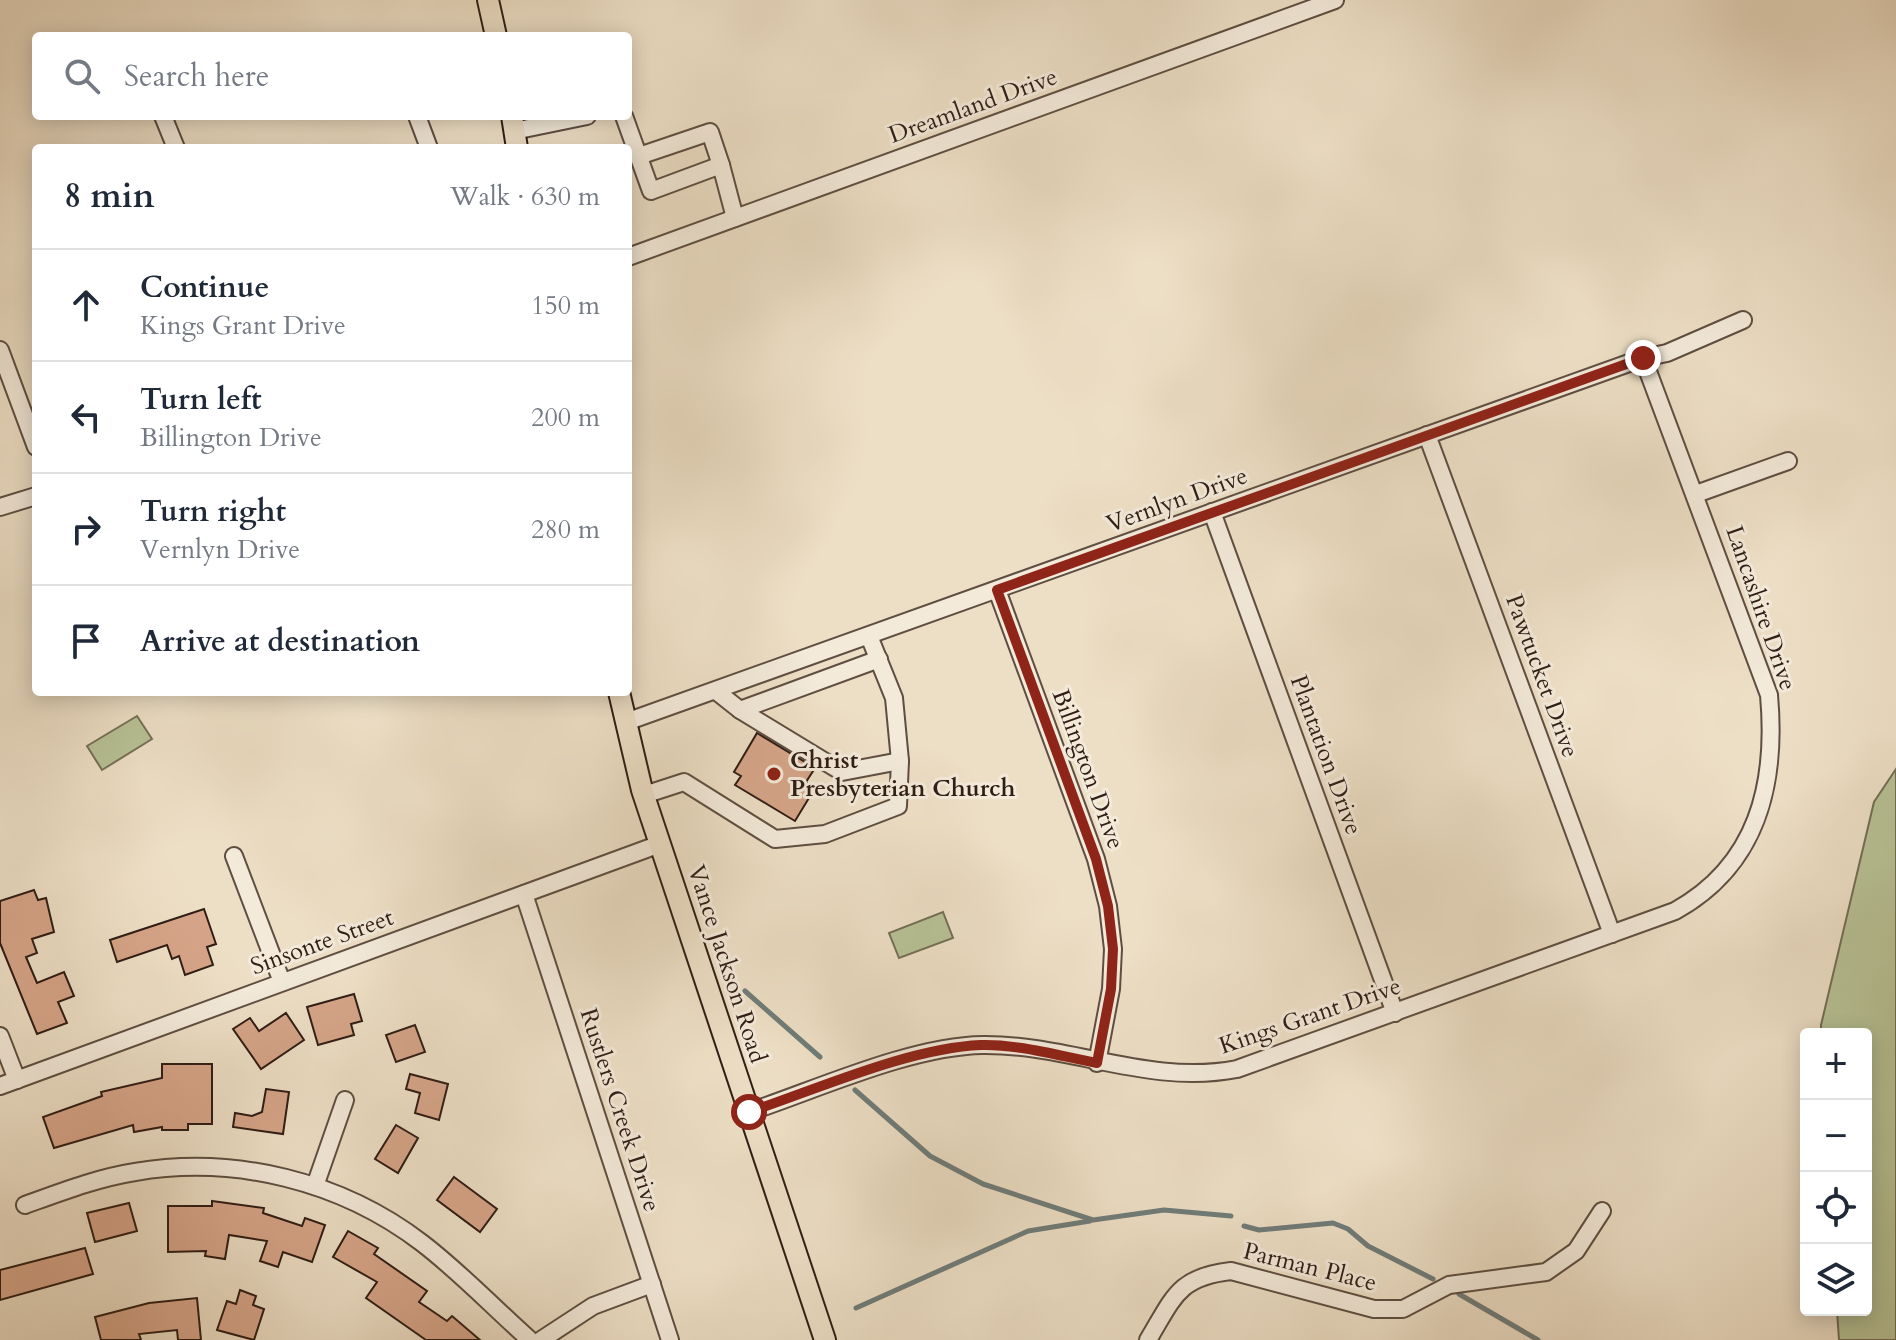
<!DOCTYPE html>
<meta charset="utf-8">
<style>
body{margin:0;font-family:Cardo,serif;background:#f2f2f3;color:#1f2937}
.controls{position:absolute;right:24px;bottom:24px;display:grid;overflow:hidden;border-radius:8px;box-shadow:0 4px 20px #0003}
.controls button{width:72px;height:72px;display:grid;place-items:center;padding:0;border:0;border-bottom:2px solid #e0e1e3;background:#fff;color:#1f2937;font:40px sans-serif}
.stop{position:absolute;width:24px;height:24px;margin:-18px;border:6px solid #8f2418;border-radius:50%;background:#fff}
.stop.end{background:#8f2418;border-color:#fff;box-shadow:0 2px 8px #0008}
.list{margin:0;padding:0;list-style:none}
h2{display:flex;justify-content:space-between;align-items:center;height:104px;margin:0;padding:0 32px;font-size:34px}
h2 small{font-size:26px;font-weight:400;color:#747a83}
.list li{display:grid;grid-template-columns:52px 1fr auto;gap:24px;align-items:center;box-sizing:border-box;height:112px;padding:0 32px;border-top:2px solid #e0e1e3}
.list b{display:block;font-size:30px;white-space:nowrap}
.list p{margin:0;font-size:26px;white-space:nowrap;color:#747a83}
.list em{font-size:26px;font-style:normal;color:#747a83}
.icon{flex:none;width:44px;height:44px;fill:none;stroke:currentColor;stroke-width:2;stroke-linecap:round;stroke-linejoin:round}
.map{position:relative;flex:none;width:1896px;height:1340px;overflow:hidden}
.search{position:absolute;background:#fff;box-shadow:0 4px 20px #0003;left:32px;top:32px;width:600px;height:88px;display:flex;align-items:center;gap:20px;box-sizing:border-box;padding:0 28px;border-radius:8px;color:#747a83;font-size:30px}
.panel{position:absolute;background:#fff;box-shadow:0 4px 20px #0003;left:32px;top:144px;width:600px;height:552px;border-radius:8px}
.map>svg:first-child{display:block}
</style>
<div class="map">
<svg width="1896" height="1340" viewBox="0 0 1896 1340">
<rect width="100%" height="100%" fill="#eddfc6"/>
<filter id="stains"><feTurbulence type="fractalNoise" baseFrequency=".0025" numOctaves="4"/><feColorMatrix values="0 0 0 0 .2 0 0 0 0 .09 0 0 0 0 .02 0 0 0 .5 -.17"/></filter>
<radialGradient id="worn" r=".72"><stop offset=".6" stop-color="#630" stop-opacity="0"/><stop offset="1" stop-color="#630" stop-opacity=".3"/></radialGradient>
<g fill="#b7c296" stroke="#737056" stroke-width="2">
<polygon points="137,716 152,739 102,770 87,746"/>
<polygon points="1896,769 1896,1340 1839,1340 1837,1310 1866,1310 1866,1034 1821,1034 1821,1025 1874,802"/>
<polygon points="943,912 953,938 899,958 889,933"/>
</g>
<g fill="none" stroke-linecap="round" stroke-linejoin="round">
<g stroke="#6f7c79" stroke-width="5">
<polyline points="745,991 820,1057"/>
<polyline points="855,1090 930,1156 983,1184 1093,1220 1164,1210 1231,1216"/>
<polyline points="1244,1226 1259,1230 1333,1223 1348,1229 1368,1246 1433,1279"/>
<polyline points="1459,1294 1538,1340"/>
<polyline points="856,1308 1028,1231 1090,1221"/>
</g>
</g>
<g fill="#d6a589" stroke="#2f1d15" stroke-width="2">
<polygon points="757,733 815,768 806,782 815,788 795,821 735,785 741,776 734,772"/>
<polygon points="34,890 38,900 46,898 54,932 32,939 37,953 26,957 37,983 64,972 74,996 58,1002 67,1023 37,1034 0,943 0,901"/>
<polygon points="204,909 216,944 207,947 213,965 185,975 179,956 172,959 167,945 117,962 110,940"/>
<polygon points="354,994 362,1021 351,1024 354,1035 318,1045 307,1007"/>
<polygon points="286,1013 304,1040 261,1069 233,1029 250,1018 259,1031"/>
<polygon points="415,1025 425,1052 396,1062 386,1035"/>
<polygon points="162,1064 212,1064 212,1124 188,1124 188,1130 162,1130 162,1127 134,1132 133,1125 54,1148 43,1117 102,1096 101,1092 162,1078"/>
<polygon points="410,1074 448,1084 439,1120 415,1113 420,1093 406,1089"/>
<polygon points="266,1089 289,1092 283,1134 233,1127 235,1113 252,1116 262,1112"/>
<polygon points="396,1125 418,1138 398,1173 375,1159"/>
<polygon points="454,1177 497,1209 480,1232 437,1200"/>
<polygon points="212,1201 264,1208 263,1213 302,1226 305,1218 325,1225 312,1262 283,1252 278,1267 260,1261 267,1241 229,1235 225,1259 205,1256 206,1251 168,1252 168,1206 212,1206"/>
<polygon points="129,1203 137,1231 95,1242 87,1213"/>
<polygon points="348,1231 378,1248 374,1254 427,1291 419,1302 447,1321 452,1316 480,1340 426,1340 366,1298 377,1282 333,1257"/>
<polygon points="85,1248 93,1274 0,1300 0,1270"/>
<polygon points="240,1290 256,1296 253,1305 264,1309 254,1340 217,1330 227,1301 236,1304"/>
<polygon points="197,1298 201,1340 178,1340 177,1330 139,1334 141,1340 101,1340 95,1317 149,1303"/>
</g>
<g fill="none" stroke-linecap="round" stroke-linejoin="round">
<defs>
<g id="minor">
<polyline points="163,116 176,148"/>
<polyline points="417,116 429,148"/>
<polyline points="624,116 651,191 721,165 735,218"/>
<polyline points="514,131 587,116"/>
<polyline points="639,156 710,132 721,165"/>
<polyline points="628,257 1335,0"/>
<polyline points="0,350 36,447"/>
<polyline points="1427,435 1612,934"/>
<polyline points="1696,494 1788,461"/>
<polyline points="0,507 36,496"/>
<polyline points="1212,512 1395,1013"/>
<polyline points="997,590 1096,859 1108,906 1113,949 1111,989 1097,1063"/>
<polyline points="716,691 740,710 842,772 900,761"/>
<polyline points="740,710 879,659"/>
<polyline points="626,722 1643,358 1667,353 1743,320"/>
<polyline points="644,795 684,782 775,839 825,834 898,806 900,761 894,698 869,636"/>
<polyline points="234,856 282,982"/>
<polyline points="524,894 670,1340"/>
<polyline points="0,1036 17,1080"/>
<polyline points="0,1086 660,844"/>
<path d="M749,1112C818,1089 911,1046 983,1045C1069,1044 1150,1086 1237,1069L1675,911C1758,865 1777,784 1769,695L1643,358"/>
<polyline points="315,1186 345,1100"/>
<path d="M25,1205C61,1192 97,1178 135,1172C235,1155 341,1181 422,1243C460,1272 494,1308 530,1340"/>
<polyline points="541,1340 593,1306 652,1284"/>
<path d="M1148,1340C1174,1297 1178,1277 1231,1271L1374,1309H1403L1449,1285L1546,1272L1576,1251L1602,1211"/>
</g>
<g id="major">
<polyline points="488,0 496,36"/>
<polyline points="512,116 517,148"/>
<polyline points="619,692 642,790 825,1340"/>
</g>
</defs>
<use href="#minor" stroke="#5e4e41" stroke-width="20"/>
<use href="#major" stroke="#2f1d15" stroke-width="24"/>
<use href="#minor" stroke="#f3eada" stroke-width="16"/>
<use href="#major" stroke="#eddfc6" stroke-width="20"/>
</g>
<g fill="none" stroke-linecap="round" stroke-linejoin="round">
<path stroke="#8f2418" stroke-width="10" d="M749,1112C818,1089 909,1048 981,1045C1019,1044 1059,1056 1097,1063L1111,989L1113,949L1108,906L1096,859L997,590L1643,358"/>
</g>
<circle fill="#8f2418" stroke="#f3eada" stroke-width="3" cx="774" cy="774" r="8"/>
<g text-anchor="middle" dominant-baseline="central" stroke-width="6" stroke-linejoin="round" paint-order="stroke">
<g font-size="24" fill="#2f1d15" stroke="#f3eada">
<text transform="translate(973 106) rotate(-20)">Dreamland Drive</text>
<text transform="translate(1177 500) rotate(-20)">Vernlyn Drive</text>
<text transform="translate(1761 608) rotate(71)">Lancashire Drive</text>
<text transform="translate(1542 676) rotate(70)">Pawtucket Drive</text>
<text transform="translate(1326 755) rotate(70)">Plantation Drive</text>
<text transform="translate(1088 769) rotate(70)">Billington Drive</text>
<text transform="translate(322 942) rotate(-20)">Sinsonte Street</text>
<text transform="translate(727 964) rotate(72)">Vance Jackson Road</text>
<text transform="translate(1310 1016) rotate(-19)">Kings Grant Drive</text>
<text transform="translate(620 1110) rotate(72)">Rustlers Creek Drive</text>
<text transform="translate(1310 1267) rotate(14)">Parman Place</text>
</g>
<g font-size="24" font-weight="bold" fill="#2f1d15" stroke="#f3eada" text-anchor="start">
<text x="790" y="760">Christ<tspan x="790" dy="28">Presbyterian Church</tspan></text>
</g>
</g>
<rect width="100%" height="100%" filter="url(#stains)"/>
<rect width="100%" height="100%" fill="url(#worn)"/>
</svg>
<div class="controls">
<button>+</button>
<button>−</button>
<button><svg class="icon" aria-label="locate" viewBox="0 0 24 24"><circle cx="12" cy="12" r="6"/><path d="M12 2v4M12 18v4M2 12h4M18 12h4"/></svg></button>
<button><svg class="icon" aria-label="layers" viewBox="0 0 24 24"><path d="M12 4l9 5-9 5-9-5zM3 14l9 5 9-5"/></svg></button>
</div>
<div class="stop" style="left:749px;top:1112px"></div>
<div class="stop end" style="left:1643px;top:358px"></div>
<div class="search"><svg class="icon" aria-label="search" viewBox="0 0 24 24"><circle cx="10" cy="10" r="6"/><path d="M15 15l6 6"/></svg>Search here</div>
<section class="panel">
<h2>8 min<small>Walk · 630 m</small></h2>
<ul class="list">
<li><svg class="icon" aria-label="ahead" viewBox="0 0 24 24"><path d="M12 20V5M6 11l6-6 6 6"/></svg><div><b>Continue</b><p>Kings Grant Drive</p></div><em>150 m</em></li>
<li><svg class="icon" aria-label="left" viewBox="0 0 24 24"><path d="M17 20v-9H6M10 6l-5 5 5 5"/></svg><div><b>Turn left</b><p>Billington Drive</p></div><em>200 m</em></li>
<li><svg class="icon" aria-label="right" viewBox="0 0 24 24"><path d="M7 20v-9h11M14 6l5 5-5 5"/></svg><div><b>Turn right</b><p>Vernlyn Drive</p></div><em>280 m</em></li>
<li><svg class="icon" aria-label="arrive" viewBox="0 0 24 24"><path d="M6 21V4h12l-3 4 3 4H6"/></svg><div><b>Arrive at destination</b></div></li>
</ul>
</section>
</div>
